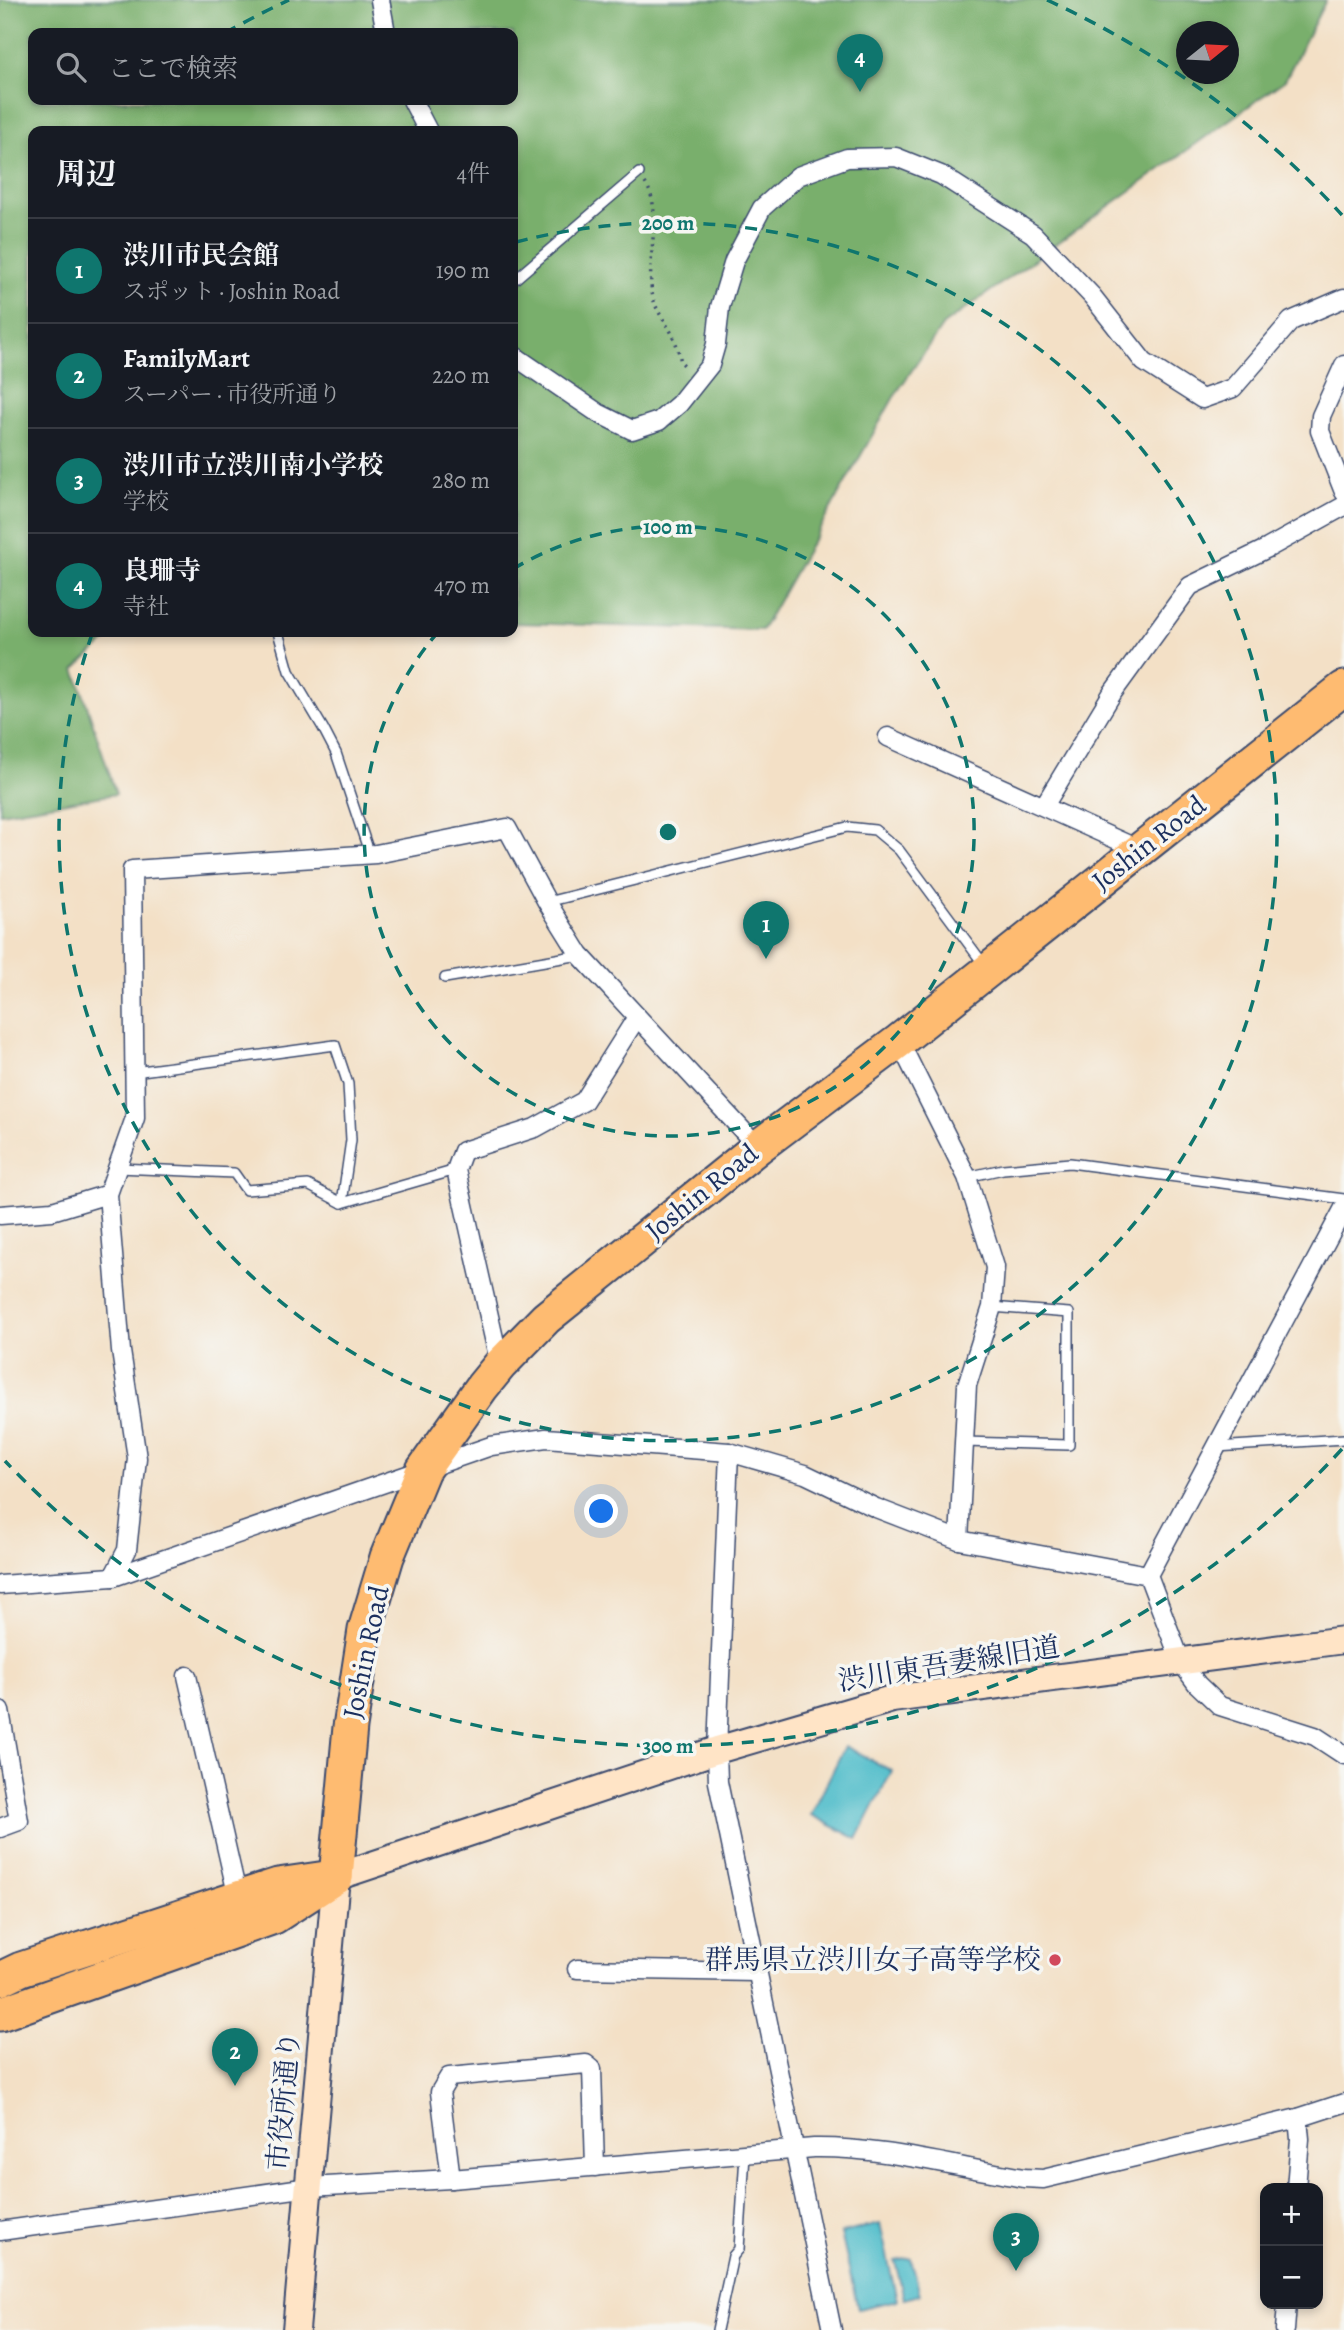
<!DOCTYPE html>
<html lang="ja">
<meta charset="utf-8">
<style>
body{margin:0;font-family:Alegreya,"Noto Serif JP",serif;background:#242831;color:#f1f3f6}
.controls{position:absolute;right:21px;bottom:21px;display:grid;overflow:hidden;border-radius:14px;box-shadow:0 4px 10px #0003}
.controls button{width:63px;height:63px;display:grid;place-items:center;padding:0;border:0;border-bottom:2px solid #363941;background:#171b24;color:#f1f3f6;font:35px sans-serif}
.compass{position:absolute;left:1176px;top:21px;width:63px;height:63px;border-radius:50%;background:#171b24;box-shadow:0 4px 10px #0003;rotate:72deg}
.you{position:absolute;left:602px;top:1512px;width:24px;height:24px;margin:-18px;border:5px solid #fff;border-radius:50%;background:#1a73e8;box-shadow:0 0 0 10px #1a73e833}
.badge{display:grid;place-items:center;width:46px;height:46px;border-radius:50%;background:#0f766e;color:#fff;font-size:23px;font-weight:700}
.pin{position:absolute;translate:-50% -58px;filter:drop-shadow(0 2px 4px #0008)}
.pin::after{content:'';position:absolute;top:37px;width:24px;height:21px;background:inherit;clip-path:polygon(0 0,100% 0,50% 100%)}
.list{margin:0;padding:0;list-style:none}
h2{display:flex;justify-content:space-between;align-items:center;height:91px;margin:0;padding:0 28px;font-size:30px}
h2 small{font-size:23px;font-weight:400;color:#9ea1a6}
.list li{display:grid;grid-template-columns:46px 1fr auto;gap:21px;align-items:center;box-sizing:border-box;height:105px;padding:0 28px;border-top:2px solid #363941}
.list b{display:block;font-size:26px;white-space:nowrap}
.list p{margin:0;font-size:23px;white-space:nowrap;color:#9ea1a6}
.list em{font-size:23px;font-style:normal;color:#9ea1a6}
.icon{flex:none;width:38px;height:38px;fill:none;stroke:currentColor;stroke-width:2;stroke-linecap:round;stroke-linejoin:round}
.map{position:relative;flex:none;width:1344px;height:2330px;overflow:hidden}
.search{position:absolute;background:#171b24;box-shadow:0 4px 10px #0003;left:28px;top:28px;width:490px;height:77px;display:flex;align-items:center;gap:18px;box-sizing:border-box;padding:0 24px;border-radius:14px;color:#9ea1a6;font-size:26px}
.panel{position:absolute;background:#171b24;box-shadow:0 4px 10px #0003;left:28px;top:126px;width:490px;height:511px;border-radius:14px}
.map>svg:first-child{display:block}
</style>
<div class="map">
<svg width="1344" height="2330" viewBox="0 0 1344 2330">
<rect width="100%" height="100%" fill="#f6f6f2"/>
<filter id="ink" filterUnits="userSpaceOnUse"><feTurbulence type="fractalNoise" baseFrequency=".0143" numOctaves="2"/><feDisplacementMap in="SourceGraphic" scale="14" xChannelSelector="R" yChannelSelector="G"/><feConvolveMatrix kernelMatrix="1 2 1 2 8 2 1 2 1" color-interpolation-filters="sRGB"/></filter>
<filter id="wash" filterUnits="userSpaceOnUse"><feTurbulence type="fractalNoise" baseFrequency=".00686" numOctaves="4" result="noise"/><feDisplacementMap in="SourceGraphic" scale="28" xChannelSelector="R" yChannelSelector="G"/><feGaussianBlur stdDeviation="1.57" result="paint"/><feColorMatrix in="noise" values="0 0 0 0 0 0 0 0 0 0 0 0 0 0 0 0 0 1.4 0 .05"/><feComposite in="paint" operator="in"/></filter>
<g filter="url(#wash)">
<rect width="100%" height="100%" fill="#f3e0c6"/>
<path fill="#79af6c" stroke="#4a6f65" stroke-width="2" fill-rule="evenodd" d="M0,0H1326L1285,80L943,325L895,395L762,630L513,623V131H33V632H116L75,669L116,794L0,813ZM1186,32H1228V74H1186ZM33,33H513V100H33Z"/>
<g fill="#51bdca" stroke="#367694" stroke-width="2">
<polygon points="845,1746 892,1771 857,1839 811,1815"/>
<polygon points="880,2224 897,2300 858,2309 841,2233"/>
<polygon points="911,2258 920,2295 904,2299 895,2261"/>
</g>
</g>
<g filter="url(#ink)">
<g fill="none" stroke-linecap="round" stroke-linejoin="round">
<defs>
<g id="lane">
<polyline points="513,281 639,173"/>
<polyline points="278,632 289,671 323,728 336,753 370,855"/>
<polyline points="547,902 847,827 875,830 899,850 985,966"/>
<polyline points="445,978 580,955"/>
<polyline points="134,1072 335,1045 348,1084 351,1140 342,1203"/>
<polyline points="118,1168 234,1173 246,1190 308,1185 342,1203 456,1170"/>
<polyline points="967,1177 1003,1169 1070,1163 1344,1199"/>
<polyline points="964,1442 1069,1445 1069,1313 992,1307"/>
<polyline points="1216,1447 1344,1439"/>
<polyline points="717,2330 733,2256 739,2249 745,2155"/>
</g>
<g id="street">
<polyline points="380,0 386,33"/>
<polyline points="412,100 428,131"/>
<polyline points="513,355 598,413 632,430 659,421 679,404 710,365 716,344 720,307 734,261 762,208 798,176 847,158 896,157 941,175 1033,234 1092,296 1144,362 1202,399 1233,388 1291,321 1344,298"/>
<polyline points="1344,365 1321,416 1320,431 1344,492"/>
<polyline points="888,737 1140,850"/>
<polyline points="1044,806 1113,692 1190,586 1268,548 1344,506"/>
<polyline points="899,1041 967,1177 995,1267 992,1307 967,1385 959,1540"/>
<polyline points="1344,1208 1148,1575 1181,1662 1197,1684 1220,1706 1315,1736 1344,1755"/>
<polyline points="0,1215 52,1211 108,1194"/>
<polyline points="500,1365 456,1170 463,1151 535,1128 584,1101 637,1017"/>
<polyline points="729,1452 717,1750 718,1782 832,2330"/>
<polyline points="113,1577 127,1550 137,1458 121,1351 108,1194 135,1118 132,870 376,854 507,828 547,902 580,955 758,1147"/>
<polyline points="0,1585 113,1577 491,1446 546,1438 729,1452 805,1474 876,1508 959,1540 1148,1575"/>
<polyline points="187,1676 238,1898"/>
<polyline points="0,1711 19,1821 0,1828"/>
<polyline points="577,1969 756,1972"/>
<polyline points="451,2179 440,2092 449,2077 586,2064 592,2069 595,2167"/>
<polyline points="1296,2188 1300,2139 1298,2118"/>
<path d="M0,2231L309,2187L451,2179L814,2148C884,2147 955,2167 1024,2178L1043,2179L1298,2118L1344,2103"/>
<polyline points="1285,2330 1287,2304"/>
</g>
<polyline id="secondary" points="296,2330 336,1877 717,1750 892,1699 1344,1640"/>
<g id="highway">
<polyline points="336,1877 350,1727 365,1630 387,1557 423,1470 482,1387 500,1365 546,1318 758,1147 899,1041 1344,688"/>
<polyline points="0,1979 21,1969 278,1885 326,1878"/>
<polyline points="0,2014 274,1917 336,1877"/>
</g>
</defs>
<use href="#lane" stroke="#3b4a6e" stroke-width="12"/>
<use href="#street" stroke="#3b4a6e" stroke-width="21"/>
<use href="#secondary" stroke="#3b4a6e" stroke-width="30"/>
<use href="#highway" stroke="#3b4a6e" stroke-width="37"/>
<path stroke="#3b4a6e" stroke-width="3.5" stroke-dasharray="2 5" stroke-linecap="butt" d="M645,183C665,210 644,263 653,297C656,312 667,323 673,336C677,344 679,354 681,362L684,365L687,364"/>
<use href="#lane" stroke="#fff" stroke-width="9"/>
<use href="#street" stroke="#fff" stroke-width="18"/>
<use href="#secondary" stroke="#ffe4c6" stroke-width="26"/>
<use href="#highway" stroke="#febb71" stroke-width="33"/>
</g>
</g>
<g fill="none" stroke="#0f766e" stroke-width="3.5" stroke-dasharray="12 9">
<path d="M513 569A305 305 0 1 1 438 632"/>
<path d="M516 242A609 609 0 1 1 92 634"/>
<path d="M1342 1449A914 914 0 0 1 5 1461M225 33A914 914 0 0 1 289 0M1047 0A914 914 0 0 1 1342 215"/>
</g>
<circle fill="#d1495b" stroke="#f6f6f2" stroke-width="2.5" cx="1055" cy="1960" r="7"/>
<g text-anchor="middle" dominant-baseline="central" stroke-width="7" stroke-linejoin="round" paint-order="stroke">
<g font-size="28" fill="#1b2f5e" stroke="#f6f6f2">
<text transform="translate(1149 843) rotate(-38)">Joshin Road</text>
<text transform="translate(702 1192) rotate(-39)">Joshin Road</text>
<text transform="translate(366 1652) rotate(-78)">Joshin Road</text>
<text transform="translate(949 1664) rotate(-9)">渋川東吾妻線旧道</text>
<text transform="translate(284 2101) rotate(-85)">市役所通り</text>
</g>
<g font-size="28" fill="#1b2f5e" stroke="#f6f6f2" text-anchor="end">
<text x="1041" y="1960">群馬県立渋川女子高等学校</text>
</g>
</g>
<circle cx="668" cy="832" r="10" fill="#0f766e" stroke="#f6f6f2" stroke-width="3.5"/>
<g font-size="21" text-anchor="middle" font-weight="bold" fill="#0f766e" stroke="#f6f6f2" stroke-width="7" stroke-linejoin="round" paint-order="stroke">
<text x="668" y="230">200 m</text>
<text x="668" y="534">100 m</text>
<text x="668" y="1753">300 m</text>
</g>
</svg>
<div class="controls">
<button>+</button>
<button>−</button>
</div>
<svg class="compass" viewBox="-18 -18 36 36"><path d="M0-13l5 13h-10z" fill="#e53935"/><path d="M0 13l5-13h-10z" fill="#9ea1a6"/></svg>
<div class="you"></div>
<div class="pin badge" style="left:766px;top:959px">1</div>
<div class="pin badge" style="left:235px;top:2086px">2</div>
<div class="pin badge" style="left:1016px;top:2271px">3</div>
<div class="pin badge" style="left:860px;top:92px">4</div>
<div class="search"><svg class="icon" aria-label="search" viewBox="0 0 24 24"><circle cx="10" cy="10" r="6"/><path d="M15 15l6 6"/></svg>ここで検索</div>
<section class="panel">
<h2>周辺<small>4件</small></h2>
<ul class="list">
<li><span class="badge">1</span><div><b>渋川市民会館</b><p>スポット · Joshin Road</p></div><em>190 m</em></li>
<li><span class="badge">2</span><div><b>FamilyMart</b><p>スーパー · 市役所通り</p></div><em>220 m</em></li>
<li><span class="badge">3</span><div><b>渋川市立渋川南小学校</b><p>学校</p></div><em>280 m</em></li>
<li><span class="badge">4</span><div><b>良珊寺</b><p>寺社</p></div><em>470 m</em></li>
</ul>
</section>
</div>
